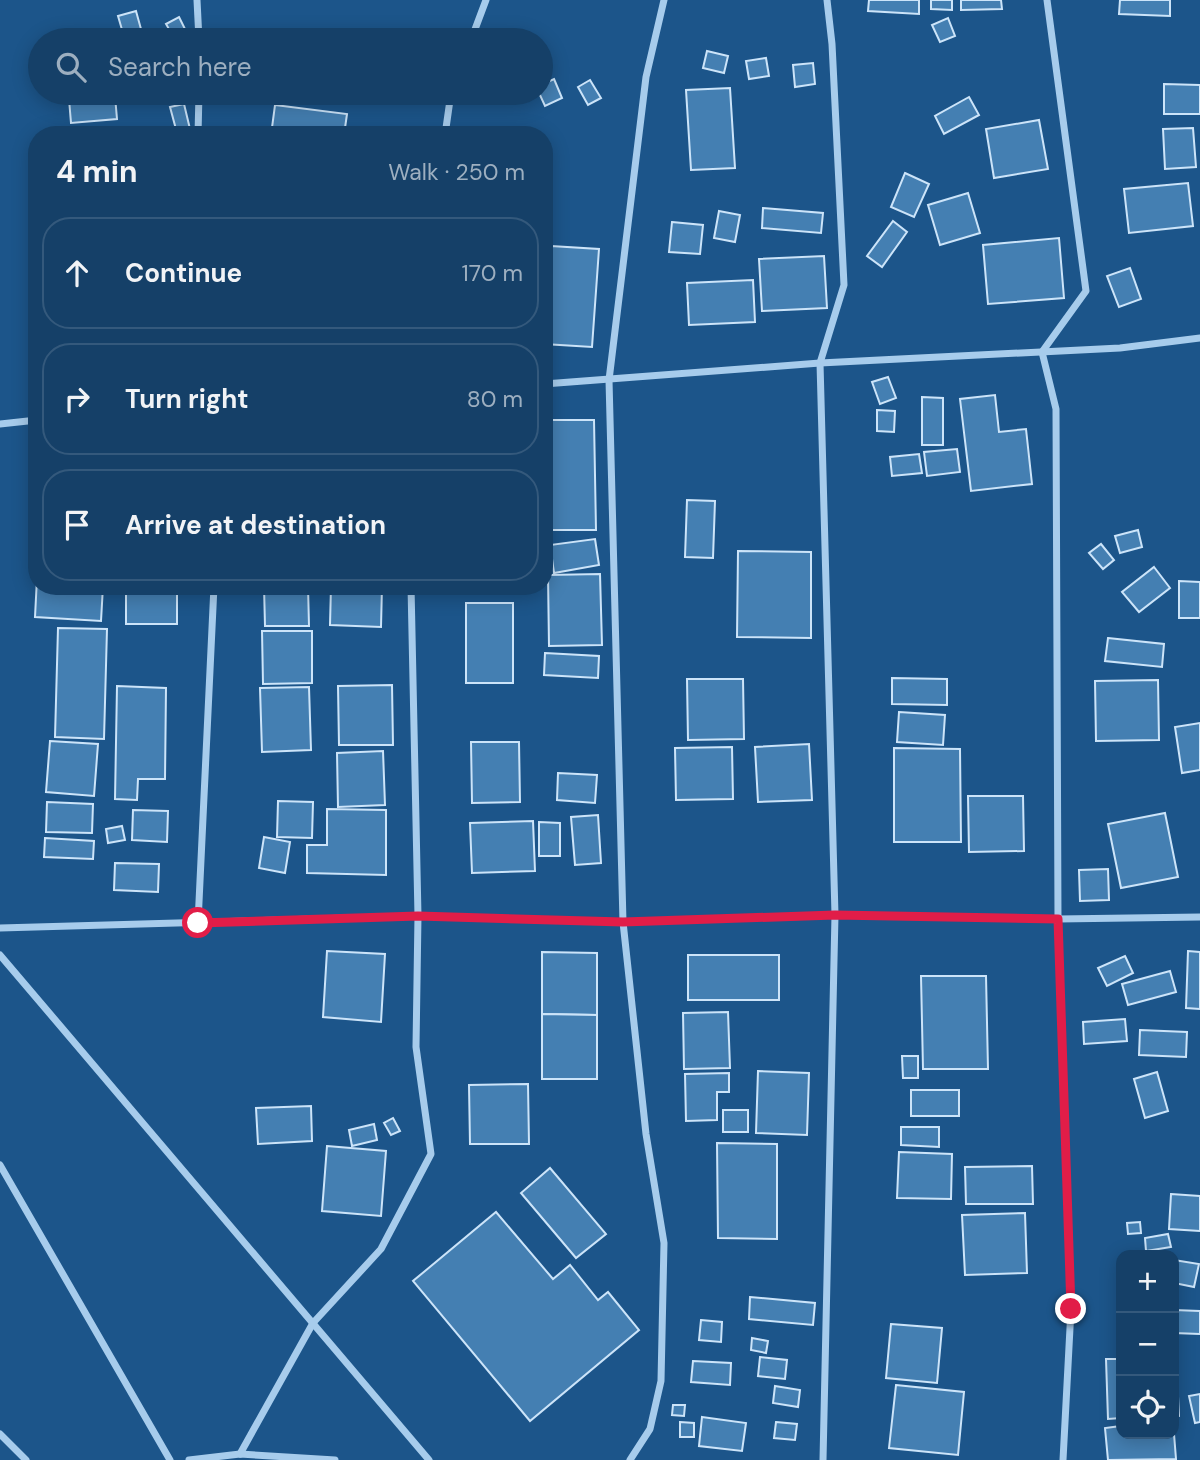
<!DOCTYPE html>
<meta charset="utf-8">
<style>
body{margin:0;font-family:"DM Sans",sans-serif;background:#224b71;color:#f1f3f6}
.controls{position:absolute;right:21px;bottom:21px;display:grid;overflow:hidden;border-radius:14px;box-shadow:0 4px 18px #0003}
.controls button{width:63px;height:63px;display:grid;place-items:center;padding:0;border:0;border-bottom:2px solid #34597c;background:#154068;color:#f1f3f6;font:35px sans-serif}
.stop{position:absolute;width:21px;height:21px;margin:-16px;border:5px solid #e11d48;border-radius:50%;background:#fff}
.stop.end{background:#e11d48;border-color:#fff;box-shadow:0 2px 7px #0008}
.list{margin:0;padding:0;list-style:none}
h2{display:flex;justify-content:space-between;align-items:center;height:91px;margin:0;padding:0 28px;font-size:30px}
h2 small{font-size:23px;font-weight:400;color:#9dafc0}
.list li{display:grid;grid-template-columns:46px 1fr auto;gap:21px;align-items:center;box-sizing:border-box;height:112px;margin:0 14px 14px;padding:0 14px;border:2px solid #34597c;border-radius:28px}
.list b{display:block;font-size:26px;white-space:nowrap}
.list em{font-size:23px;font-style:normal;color:#9dafc0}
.icon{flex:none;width:38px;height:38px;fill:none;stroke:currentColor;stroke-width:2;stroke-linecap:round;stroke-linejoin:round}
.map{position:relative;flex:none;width:1200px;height:1460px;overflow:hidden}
.search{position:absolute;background:#154068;box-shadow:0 4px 18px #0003;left:28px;top:28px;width:525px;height:77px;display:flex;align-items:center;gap:18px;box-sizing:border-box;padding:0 24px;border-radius:38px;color:#9dafc0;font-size:26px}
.panel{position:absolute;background:#154068;box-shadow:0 4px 18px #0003;left:28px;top:126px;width:525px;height:469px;border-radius:28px}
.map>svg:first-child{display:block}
</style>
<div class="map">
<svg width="1200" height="1460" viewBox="0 0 1200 1460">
<rect width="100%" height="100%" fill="#1c558a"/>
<g fill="#447fb2" stroke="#cce4f9" stroke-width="2">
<polygon points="869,0 919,0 919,14 868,11"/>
<polygon points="931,0 952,0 952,10 931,9"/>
<polygon points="961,0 1001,0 1002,9 961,10"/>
<polygon points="1120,0 1170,0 1170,16 1119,14"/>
<polygon points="136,11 144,40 125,40 118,16"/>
<polygon points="179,17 185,29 173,36 166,24"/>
<polygon points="948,18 955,36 940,42 932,25"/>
<polygon points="707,51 728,56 724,73 703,68"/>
<polygon points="766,58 769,76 749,79 746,61"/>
<polygon points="813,63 815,84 795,87 793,65"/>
<polygon points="554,79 562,98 545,106 539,93 541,85"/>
<polygon points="590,80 601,98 588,105 578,87"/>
<polygon points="1164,84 1200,85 1200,114 1164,114"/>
<polygon points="730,88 735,168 691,170 686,90"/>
<polygon points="115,96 117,119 71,123 69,99"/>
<polygon points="969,97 979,115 944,134 935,116"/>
<polygon points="184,104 190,129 177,133 170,107"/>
<polygon points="275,105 347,114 344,135 271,135"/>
<polygon points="1039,120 1048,169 994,178 986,129"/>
<polygon points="1193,128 1196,167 1165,169 1163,129"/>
<polygon points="905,173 929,184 914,217 891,207"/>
<polygon points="1188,183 1193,226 1129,233 1124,189"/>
<polygon points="968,193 980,233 940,245 928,205"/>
<polygon points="763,208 823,213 821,233 762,228"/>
<polygon points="719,211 740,215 735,242 714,238"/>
<polygon points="893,221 907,232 882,267 867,256"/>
<polygon points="672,222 703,225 700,254 669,252"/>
<polygon points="1059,238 1064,298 988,304 983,245"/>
<polygon points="551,246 599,249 592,347 544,344"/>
<polygon points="824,256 827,308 762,311 759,259"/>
<polygon points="1130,268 1141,299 1119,307 1107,276"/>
<polygon points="753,280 755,322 689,325 687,283"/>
<polygon points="888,377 896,398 880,404 872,382"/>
<polygon points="995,395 999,432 1026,429 1032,484 971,491 960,399"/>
<polygon points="922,397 943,398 943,445 922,445"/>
<polygon points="877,410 895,411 894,432 877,431"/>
<polygon points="544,420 594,420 596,530 544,530"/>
<polygon points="957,449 960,472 927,476 924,452"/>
<polygon points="919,454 922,473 892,476 890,457"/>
<polygon points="687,500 715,501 713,558 685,557"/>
<polygon points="1138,530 1142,547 1120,553 1115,536"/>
<polygon points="595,539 599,565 554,573 550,545"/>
<polygon points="1101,544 1114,560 1103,569 1089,553"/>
<polygon points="738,551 811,552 811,638 737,637"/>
<polygon points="1154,567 1170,588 1139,612 1122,592"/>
<polygon points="600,574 602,645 549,646 548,575"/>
<polygon points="37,578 37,586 103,586 101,621 35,617"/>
<polygon points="1179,581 1200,582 1200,618 1179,618"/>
<rect x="126" y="586" width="51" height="38"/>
<polygon points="264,586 308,586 309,626 265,626"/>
<polygon points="331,586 382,586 381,627 330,625"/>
<rect x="483" y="586" width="20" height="8"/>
<rect x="466" y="603" width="47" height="80"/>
<polygon points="58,628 107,629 104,739 55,737"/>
<polygon points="262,631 312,631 312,683 263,684"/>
<polygon points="1108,638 1164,644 1162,667 1105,661"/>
<polygon points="545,653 599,656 598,678 544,675"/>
<polygon points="892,678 947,679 947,705 892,704"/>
<polygon points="687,679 743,679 744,739 688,740"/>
<polygon points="1158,680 1159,740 1096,741 1095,681"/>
<polygon points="392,685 393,745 339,745 338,686"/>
<polygon points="117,686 166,688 165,779 138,779 137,800 115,799"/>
<polygon points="309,687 311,750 262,752 260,688"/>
<polygon points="899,712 945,715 943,745 897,742"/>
<polygon points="1200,723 1200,770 1182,773 1175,727"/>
<polygon points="50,741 98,744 94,796 46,792"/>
<polygon points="471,742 519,742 520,802 472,803"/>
<polygon points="809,744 812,800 758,802 755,747"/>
<polygon points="732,747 733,799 676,800 675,748"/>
<polygon points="894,748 960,749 961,842 894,842"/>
<polygon points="383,751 385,805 338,807 337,753"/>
<polygon points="558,773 597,775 595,803 557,800"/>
<polygon points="968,796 1023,796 1024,851 969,852"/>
<polygon points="278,801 313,802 312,838 277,837"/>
<polygon points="47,802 93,804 92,833 46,832"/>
<polygon points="327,809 386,810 386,875 307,873 307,845 327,845"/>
<polygon points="133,810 168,811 167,842 132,840"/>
<polygon points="1165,813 1178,877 1121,888 1108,824"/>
<polygon points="598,815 601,863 575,865 571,817"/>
<polygon points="533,821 535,871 472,873 470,823"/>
<polygon points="539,822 560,823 560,856 539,856"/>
<polygon points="122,826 125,840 108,843 106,829"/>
<polygon points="264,837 290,842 285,873 259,868"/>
<polygon points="45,838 94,841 93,859 44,857"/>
<polygon points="115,863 159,864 158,892 114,890"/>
<polygon points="1108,869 1109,900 1080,901 1079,870"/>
<polygon points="327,951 385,954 381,1022 323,1017"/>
<polygon points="1188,951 1200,952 1200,1009 1186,1008"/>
<polygon points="542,952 597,953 597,1015 542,1014"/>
<rect x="688" y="955" width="91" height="45"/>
<polygon points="1125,956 1133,973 1107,986 1098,968"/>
<polygon points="1170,971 1176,992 1128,1005 1122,984"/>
<polygon points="921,976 986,976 988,1069 923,1069"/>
<polygon points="728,1012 730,1068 684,1069 683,1013"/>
<polygon points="542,1014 597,1015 597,1079 542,1079"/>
<polygon points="1125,1019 1127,1041 1084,1044 1083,1022"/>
<polygon points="1140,1030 1187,1032 1186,1057 1139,1055"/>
<polygon points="902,1056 918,1056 918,1078 903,1078"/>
<polygon points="758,1071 809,1073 807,1135 756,1133"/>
<polygon points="1157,1072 1168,1111 1145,1118 1134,1079"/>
<polygon points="729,1073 729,1092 717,1092 717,1120 686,1121 685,1074"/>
<polygon points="528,1084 529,1144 470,1144 469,1085"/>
<rect x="911" y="1090" width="48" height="26"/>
<polygon points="311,1106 312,1141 258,1144 256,1108"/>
<rect x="723" y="1110" width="25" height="22"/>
<polygon points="393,1118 400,1131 391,1135 384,1123"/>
<polygon points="374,1124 377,1140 352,1146 349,1130"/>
<polygon points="901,1127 939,1127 939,1147 901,1145"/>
<polygon points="717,1143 777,1144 777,1239 718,1238"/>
<polygon points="327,1146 386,1151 381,1216 322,1211"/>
<polygon points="899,1152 952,1154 951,1199 897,1198"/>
<polygon points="1032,1166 1033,1204 966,1204 965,1167"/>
<polygon points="550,1168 606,1234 576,1258 521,1193"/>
<polygon points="1171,1194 1200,1196 1200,1231 1169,1229"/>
<polygon points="496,1212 553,1279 570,1265 598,1300 608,1292 639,1330 530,1421 413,1281"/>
<polygon points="1025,1213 1027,1273 965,1275 962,1215"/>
<polygon points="1140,1222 1141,1233 1128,1234 1127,1223"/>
<polygon points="1168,1234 1171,1247 1146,1251 1145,1238"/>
<polygon points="1174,1260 1199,1264 1194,1287 1174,1283"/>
<polygon points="750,1297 815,1303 813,1325 749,1319"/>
<polygon points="1174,1310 1200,1311 1200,1334 1174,1333"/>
<polygon points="701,1320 722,1322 721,1342 699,1340"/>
<polygon points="891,1324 942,1328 937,1383 886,1378"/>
<polygon points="752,1338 768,1341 766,1353 751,1350"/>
<polygon points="760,1357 787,1360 785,1379 758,1376"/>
<polygon points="1174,1357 1176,1357 1179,1416 1174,1417"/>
<polygon points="1106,1359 1121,1359 1121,1418 1108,1419"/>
<polygon points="693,1361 731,1363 730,1385 691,1382"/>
<polygon points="896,1385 964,1392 958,1455 889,1448"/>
<polygon points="775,1386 800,1390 798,1407 773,1403"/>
<polygon points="1200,1394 1200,1422 1195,1423 1189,1396"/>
<polygon points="673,1405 685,1405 684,1416 672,1415"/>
<polygon points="702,1417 746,1423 742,1451 699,1446"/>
<polygon points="680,1422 694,1423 694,1437 680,1437"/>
<polygon points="776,1422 797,1424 795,1440 774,1438"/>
<polygon points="1121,1426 1121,1434 1174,1434 1176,1459 1108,1460 1105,1428"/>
</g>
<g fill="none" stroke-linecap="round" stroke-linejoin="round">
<g stroke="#a7ccec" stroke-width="7">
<polyline points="197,0 199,40"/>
<polyline points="1047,0 1086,291 1042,352 1056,409 1058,919 1071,1309 1063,1460"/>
<polyline points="471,40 486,0"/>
<polyline points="198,135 199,93"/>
<polyline points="445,135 451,93"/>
<polyline points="544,384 820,363 1120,348 1200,338"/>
<polyline points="0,424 37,420"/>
<polyline points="198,923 214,586"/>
<polyline points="0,928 418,916 623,922 835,915 1058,919 1200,917"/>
<polyline points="0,955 429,1460"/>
<polyline points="0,1165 170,1460"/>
<polyline points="0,1434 26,1460"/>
<polyline points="240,1454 313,1323 381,1249 431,1154 416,1047 418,916 411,586"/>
<polyline points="189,1460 240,1454 335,1460"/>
<polyline points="630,1460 650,1429 661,1381 664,1243 646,1134 623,922 609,380 646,77 664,0"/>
<polyline points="823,1460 835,915 820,363 844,285 832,44 827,0"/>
</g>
</g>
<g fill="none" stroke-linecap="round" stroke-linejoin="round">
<polyline stroke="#e11d48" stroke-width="9" points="198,923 418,916 623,922 835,915 1058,919 1071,1309"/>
</g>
</svg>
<div class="controls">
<button>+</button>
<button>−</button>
<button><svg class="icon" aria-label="locate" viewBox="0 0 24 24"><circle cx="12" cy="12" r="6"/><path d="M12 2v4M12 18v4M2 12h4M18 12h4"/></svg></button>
</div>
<div class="stop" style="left:198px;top:923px"></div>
<div class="stop end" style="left:1071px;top:1309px"></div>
<div class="search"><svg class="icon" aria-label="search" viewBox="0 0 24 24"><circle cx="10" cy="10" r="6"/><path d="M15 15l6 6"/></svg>Search here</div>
<section class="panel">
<h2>4 min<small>Walk · 250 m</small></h2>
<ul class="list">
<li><svg class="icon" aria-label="ahead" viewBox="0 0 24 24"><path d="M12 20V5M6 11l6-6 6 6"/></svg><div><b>Continue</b></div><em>170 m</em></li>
<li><svg class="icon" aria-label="right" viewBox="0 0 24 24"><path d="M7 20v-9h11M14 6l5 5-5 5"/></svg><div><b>Turn right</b></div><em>80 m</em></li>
<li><svg class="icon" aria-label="arrive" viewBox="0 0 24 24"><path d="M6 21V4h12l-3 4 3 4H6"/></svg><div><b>Arrive at destination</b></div></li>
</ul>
</section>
</div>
